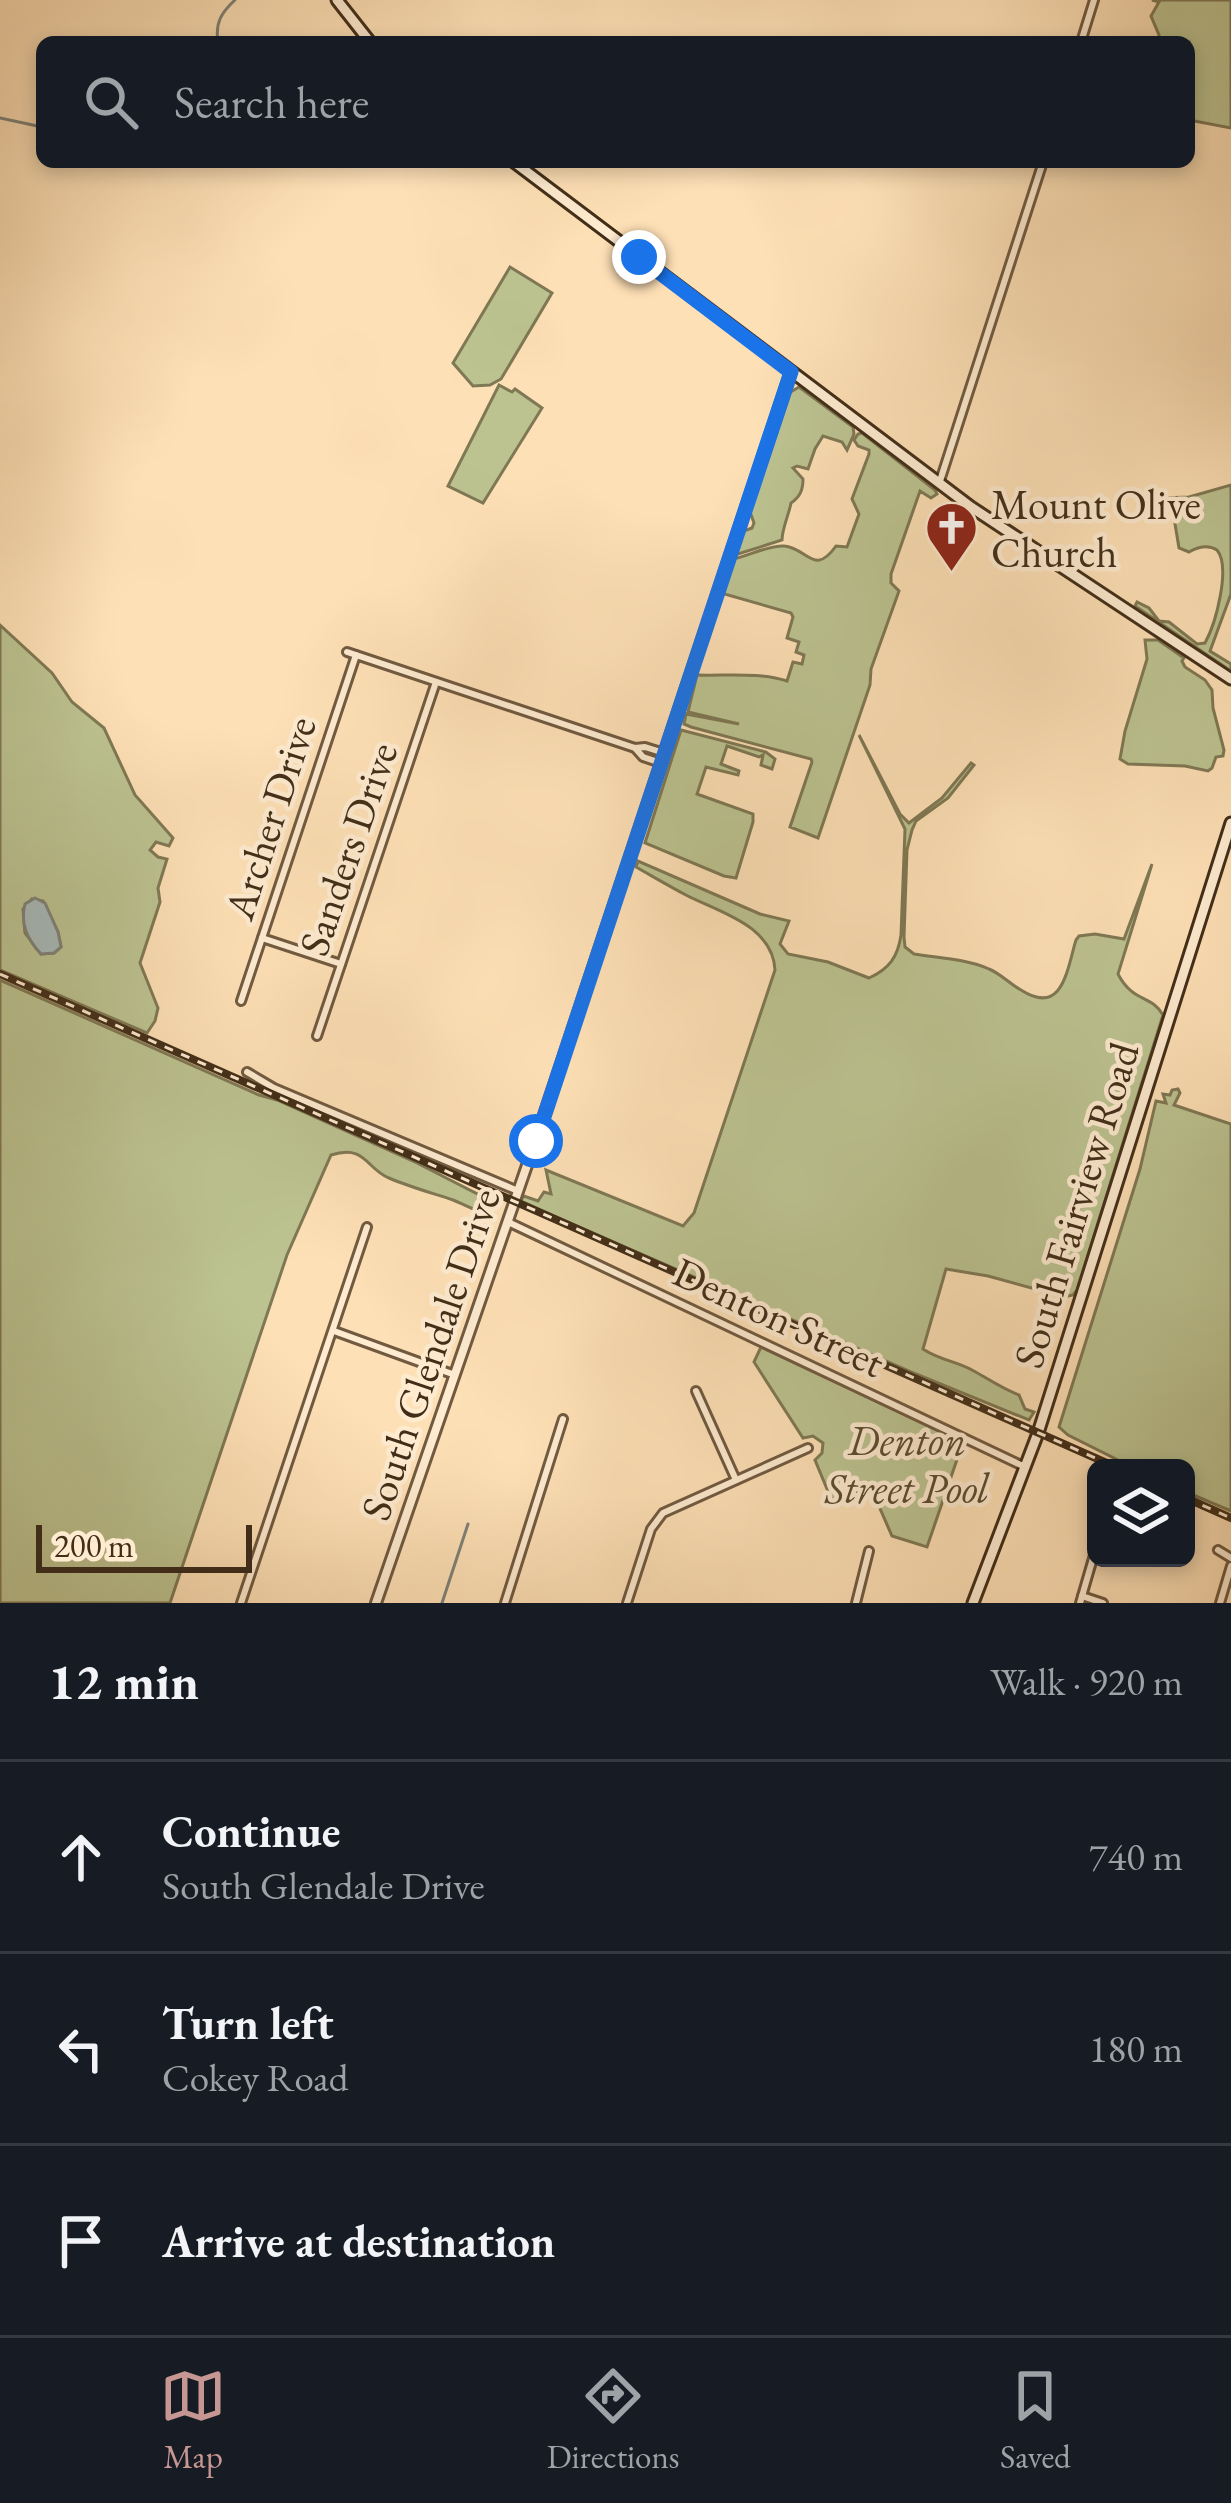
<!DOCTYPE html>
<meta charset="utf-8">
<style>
body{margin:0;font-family:"EB Garamond",serif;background:#242831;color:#f1f3f6}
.controls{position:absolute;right:36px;bottom:36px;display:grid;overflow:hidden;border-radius:18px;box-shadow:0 6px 18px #0003}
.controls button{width:108px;height:108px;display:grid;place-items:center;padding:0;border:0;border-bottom:3px solid #363941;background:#171b24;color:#f1f3f6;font:60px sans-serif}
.scale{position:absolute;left:36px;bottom:30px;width:216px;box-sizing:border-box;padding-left:12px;border:6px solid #422e18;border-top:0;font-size:33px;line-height:42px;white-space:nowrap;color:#422e18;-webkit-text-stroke:9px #feebd0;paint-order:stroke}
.stop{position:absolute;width:36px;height:36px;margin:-27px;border:9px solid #1a73e8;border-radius:50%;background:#fff}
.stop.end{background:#1a73e8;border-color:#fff;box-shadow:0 3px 12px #0008}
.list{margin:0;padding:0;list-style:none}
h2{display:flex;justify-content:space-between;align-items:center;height:156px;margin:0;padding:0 48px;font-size:51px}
h2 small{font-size:39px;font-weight:400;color:#9ea1a6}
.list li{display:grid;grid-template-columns:78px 1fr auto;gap:36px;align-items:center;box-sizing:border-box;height:192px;padding:0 48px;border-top:3px solid #363941}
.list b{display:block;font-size:45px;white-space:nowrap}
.list p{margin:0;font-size:39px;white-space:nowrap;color:#9ea1a6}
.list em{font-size:39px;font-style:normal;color:#9ea1a6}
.icon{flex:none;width:66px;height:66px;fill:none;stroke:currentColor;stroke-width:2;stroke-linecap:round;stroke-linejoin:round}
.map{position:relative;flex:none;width:1231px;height:1603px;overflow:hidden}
.search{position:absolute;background:#171b24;box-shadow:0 6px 18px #0003;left:36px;right:36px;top:36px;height:132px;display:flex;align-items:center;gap:30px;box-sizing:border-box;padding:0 42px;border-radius:18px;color:#9ea1a6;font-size:45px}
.sheet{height:732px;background:#171b24}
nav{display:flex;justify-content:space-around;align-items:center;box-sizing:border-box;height:168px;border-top:3px solid #363941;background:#171b24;font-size:33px;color:#9ea1a6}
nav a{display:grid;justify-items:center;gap:6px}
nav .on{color:#c59692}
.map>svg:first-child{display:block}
</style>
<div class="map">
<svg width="1231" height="1603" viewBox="0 0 1231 1603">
<rect width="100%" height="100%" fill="#fee0b6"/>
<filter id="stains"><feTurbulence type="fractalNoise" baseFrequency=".00167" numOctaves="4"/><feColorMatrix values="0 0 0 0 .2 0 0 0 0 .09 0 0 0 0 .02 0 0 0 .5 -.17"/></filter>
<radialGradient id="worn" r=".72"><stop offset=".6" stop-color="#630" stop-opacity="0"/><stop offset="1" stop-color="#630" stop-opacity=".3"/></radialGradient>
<g fill="#bcc391" stroke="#7f7854" stroke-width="3" fill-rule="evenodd">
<polygon points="1152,0 1231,0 1231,128 1189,120 1189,42 1158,42 1159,35 1151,16 1159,2"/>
<polygon points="510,267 552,293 501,379 490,385 473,386 453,363"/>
<polygon points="499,385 512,392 515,389 542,408 483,503 448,486"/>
<path d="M799,387L853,427L854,434L847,450L842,442L823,436L815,449L808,469L797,466L793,468L803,479C803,490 800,497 791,503C789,514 782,529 782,540L735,555L741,532L752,528L754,523L749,509L789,393Z"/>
<path d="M862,433L935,490L937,494L931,498L920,491L891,574V583L899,591L871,669L870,685L818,838L790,827L812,762L811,759L691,727L684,724L686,714L739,724L688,712L697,675C727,676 759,672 787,681L793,662L802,664L804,655L796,652L799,642L787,638L793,617L791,613L721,593L733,559C748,556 769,545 784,546C808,548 814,577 836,546L847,547L859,514L852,499L869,454V450L858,446L854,440L858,434Z"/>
<path d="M1231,485V594L1210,651L1231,664V671L1135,606L1137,602L1149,608L1159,621L1169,622L1197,644L1205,643C1216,623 1231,567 1217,550C1208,544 1198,547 1189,552L1179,548L1174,518L1175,508L1173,505L1165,507L1160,501L1161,498L1189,497Z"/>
<path d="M0,625L52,673L72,702L104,728L135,795L173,838L169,846L156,842L150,850L158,857L167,859L158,888L160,902L140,963L158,1008L155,1021L147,1033L0,970ZM32,899L43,901L58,932L61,947L54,953L41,954L25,933L23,909Z"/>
<polygon points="1145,640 1158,640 1184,658 1182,661 1185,667 1205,680 1212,690 1213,708 1224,750 1223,756 1216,757 1212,768 1208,771 1185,766 1128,764 1120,759 1125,731 1147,659"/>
<polygon points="681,730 766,752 775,759 772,769 761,765 763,755 759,757 727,746 721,764 739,771 738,775 706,767 697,794 753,814 753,822 736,878 724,876 645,843"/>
<path d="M859,735L900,814L909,823L942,798L971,763L974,765L948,798L916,821L912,830L907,850L904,937L905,947L914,954C938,958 967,959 989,969C1001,974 1010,984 1021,990C1063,1017 1067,969 1076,940L1079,936L1095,934L1124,939L1152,864L1118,974C1133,1003 1151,994 1163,1015L1077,1290L1073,1295L1064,1297L988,1276L946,1269L923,1349C939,1360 956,1361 972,1370C987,1378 1001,1388 1019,1395L1025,1409L1034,1412L1029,1420L916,1374L520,1201L524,1196L538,1201L544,1192L551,1194L546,1170L683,1226L694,1213L775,970C773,925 718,912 686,895C669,886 652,876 636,867L638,861L760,914L789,921L780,944L788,954L828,962L869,978C889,969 898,957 901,935L905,829Z"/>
<path d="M0,980L259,1095L277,1100L417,1163L491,1201L490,1214C476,1212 466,1205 453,1200C432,1193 410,1187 389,1178C366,1169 366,1144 331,1155L287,1255L170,1603H0Z"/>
<polygon points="1178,1089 1180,1093 1174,1105 1231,1124 1231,1511 1186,1492 1186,1468 1134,1468 1068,1435 1059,1427 1140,1169 1156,1101 1166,1103 1163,1094 1170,1095 1172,1090"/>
<polygon points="761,1347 963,1442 927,1547 892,1536 871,1488 832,1501 815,1460 822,1453 823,1443 813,1436 803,1438 754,1362"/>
</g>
<path fill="#a6baba" stroke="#7e8279" stroke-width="3" d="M35,898L45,903L58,932L61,947L54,953L41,954C27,939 20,924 25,904Z"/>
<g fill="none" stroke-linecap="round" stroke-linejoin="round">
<g stroke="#7e8279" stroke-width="3">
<path d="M218,42C215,23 221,13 235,0"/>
<polyline points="0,118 42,127"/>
<polyline points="442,1603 468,1524"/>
</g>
<defs>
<g id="minor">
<polyline points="1081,42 1094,0"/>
<polyline points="939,484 1043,162"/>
<polyline points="347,652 635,748 645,747 664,753"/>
<polyline points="635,748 643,757 661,763"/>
<polyline points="262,938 341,964"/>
<polyline points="241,1001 356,655"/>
<polyline points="317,1036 436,682"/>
<polyline points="247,1072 274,1088 518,1191"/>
<polyline points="508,1222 1025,1467"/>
<polyline points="334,1331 455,1375"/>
<polyline points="696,1391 736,1480"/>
<polyline points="1218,1550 1231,1558"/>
<polyline points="1082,1596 1103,1603"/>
<polyline points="241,1603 367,1227"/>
<polyline points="505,1603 563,1419"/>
<polyline points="627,1603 651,1529 663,1513 808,1448"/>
<polyline points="856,1603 869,1551"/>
<polyline points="1080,1603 1096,1548"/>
<polyline points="1220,1603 1231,1566"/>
</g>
<polyline id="tertiary" points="376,1603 534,1145 791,372"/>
<g id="secondary">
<polyline points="337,0 370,42"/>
<polyline points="514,162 971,507 1231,679"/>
<polyline points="973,1603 1038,1433 1231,823"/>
</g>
</defs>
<use href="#minor" stroke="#715a40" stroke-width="12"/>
<use href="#tertiary" stroke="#715a40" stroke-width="14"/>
<use href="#secondary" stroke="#422e18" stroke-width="15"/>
<use href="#minor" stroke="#feebd0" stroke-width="6"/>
<use href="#tertiary" stroke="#feebd0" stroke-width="8"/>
<use href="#secondary" stroke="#feebd0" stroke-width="9"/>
<defs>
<g id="rail">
<polyline points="0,974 1118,1468"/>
<polyline points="1186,1498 1231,1518"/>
</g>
</defs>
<use href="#rail" stroke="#422e18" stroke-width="8"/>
<use href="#rail" stroke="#feebd0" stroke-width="3" stroke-dasharray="9" stroke-linecap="butt"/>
</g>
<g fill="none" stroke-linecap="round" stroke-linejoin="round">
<polyline stroke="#1a73e8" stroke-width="15" points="536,1141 791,372 639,257"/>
</g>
<defs>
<symbol id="church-pin" viewBox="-11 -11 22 30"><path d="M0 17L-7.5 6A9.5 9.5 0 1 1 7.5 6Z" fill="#8f2418" stroke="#feebd0"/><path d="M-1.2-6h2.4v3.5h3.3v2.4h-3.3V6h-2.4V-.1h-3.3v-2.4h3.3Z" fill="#fff"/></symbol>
</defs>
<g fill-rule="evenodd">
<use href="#church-pin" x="922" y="498" width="59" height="81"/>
</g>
<g text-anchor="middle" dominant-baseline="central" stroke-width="9" stroke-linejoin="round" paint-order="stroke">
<g font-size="42" fill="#422e18" stroke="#feebd0" text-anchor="start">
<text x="991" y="504">Mount Olive<tspan x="991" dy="48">Church</tspan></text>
</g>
<g font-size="42" fill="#422e18" stroke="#feebd0">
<text transform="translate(270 818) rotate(-72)">Archer Drive</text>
<text transform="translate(348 849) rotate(-71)">Sanders Drive</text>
<text transform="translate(1076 1205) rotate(-73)">South Fairview Road</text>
<text transform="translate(779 1317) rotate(25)">Denton Street</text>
<text transform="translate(430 1354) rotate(-71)">South Glendale Drive</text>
</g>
<g font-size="42" font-style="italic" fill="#5a4c30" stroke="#feebd0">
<text x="907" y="1440">Denton<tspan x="907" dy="48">Street Pool</tspan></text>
</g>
</g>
<rect width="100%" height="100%" filter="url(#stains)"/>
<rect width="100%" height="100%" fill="url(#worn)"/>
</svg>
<div class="controls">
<button><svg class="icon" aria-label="layers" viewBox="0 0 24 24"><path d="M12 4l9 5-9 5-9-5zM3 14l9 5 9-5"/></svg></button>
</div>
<div class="scale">200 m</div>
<div class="stop" style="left:536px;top:1141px"></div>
<div class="stop end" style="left:639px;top:257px"></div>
<div class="search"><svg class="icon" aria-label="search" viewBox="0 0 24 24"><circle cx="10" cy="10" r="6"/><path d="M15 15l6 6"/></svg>Search here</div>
</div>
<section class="sheet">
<h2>12 min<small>Walk · 920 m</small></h2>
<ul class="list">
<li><svg class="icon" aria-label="ahead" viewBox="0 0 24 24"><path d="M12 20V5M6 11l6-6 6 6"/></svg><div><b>Continue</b><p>South Glendale Drive</p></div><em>740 m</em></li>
<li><svg class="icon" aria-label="left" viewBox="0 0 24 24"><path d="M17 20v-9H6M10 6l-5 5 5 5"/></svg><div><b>Turn left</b><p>Cokey Road</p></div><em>180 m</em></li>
<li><svg class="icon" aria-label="arrive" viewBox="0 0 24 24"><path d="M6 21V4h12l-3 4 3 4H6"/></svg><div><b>Arrive at destination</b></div></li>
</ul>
</section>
<nav>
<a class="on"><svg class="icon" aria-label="map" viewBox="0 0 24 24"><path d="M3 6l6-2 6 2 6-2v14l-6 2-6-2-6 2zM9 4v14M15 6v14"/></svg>Map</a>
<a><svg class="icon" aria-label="directions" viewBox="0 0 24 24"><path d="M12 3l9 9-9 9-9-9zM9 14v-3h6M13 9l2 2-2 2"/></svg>Directions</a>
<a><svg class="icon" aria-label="saved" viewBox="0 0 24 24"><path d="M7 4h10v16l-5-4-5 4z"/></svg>Saved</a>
</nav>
